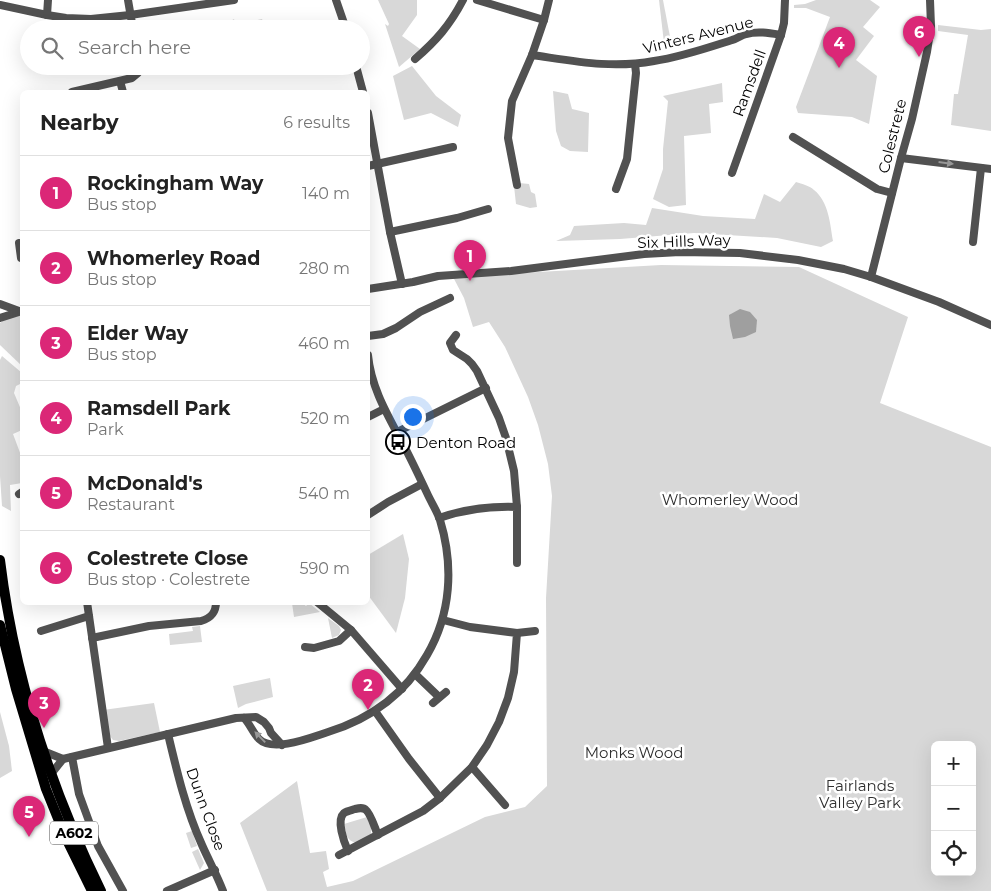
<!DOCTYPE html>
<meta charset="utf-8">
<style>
body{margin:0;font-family:Montserrat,sans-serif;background:#f2f2f2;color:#222}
.controls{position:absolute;right:15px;bottom:15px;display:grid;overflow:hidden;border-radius:8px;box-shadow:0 5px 20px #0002}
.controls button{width:45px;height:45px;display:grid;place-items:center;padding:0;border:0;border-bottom:1px solid #e0e0e0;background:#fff;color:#222;font:25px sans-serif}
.you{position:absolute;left:412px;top:416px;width:18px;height:18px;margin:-12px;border:4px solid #fff;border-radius:50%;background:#1a73e8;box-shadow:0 0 0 8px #1a73e833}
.badge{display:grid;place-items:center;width:32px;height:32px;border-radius:50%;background:#db2777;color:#fff;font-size:16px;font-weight:700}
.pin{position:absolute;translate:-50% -41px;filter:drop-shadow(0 1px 2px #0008)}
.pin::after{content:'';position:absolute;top:26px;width:18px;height:15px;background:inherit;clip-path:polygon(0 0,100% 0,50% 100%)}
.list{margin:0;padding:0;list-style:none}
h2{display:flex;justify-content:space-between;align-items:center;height:65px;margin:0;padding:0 20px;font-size:21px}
h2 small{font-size:16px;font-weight:400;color:#767676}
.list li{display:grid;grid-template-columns:32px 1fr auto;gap:15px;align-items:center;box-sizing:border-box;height:75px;padding:0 20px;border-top:1px solid #e0e0e0}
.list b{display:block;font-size:19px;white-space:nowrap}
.list p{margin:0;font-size:16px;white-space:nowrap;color:#767676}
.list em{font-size:16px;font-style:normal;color:#767676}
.icon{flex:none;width:28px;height:28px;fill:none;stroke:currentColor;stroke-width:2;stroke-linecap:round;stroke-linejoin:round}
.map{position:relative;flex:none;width:991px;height:891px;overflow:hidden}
.search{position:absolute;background:#fff;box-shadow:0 5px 20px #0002;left:20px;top:20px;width:350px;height:55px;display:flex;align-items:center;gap:12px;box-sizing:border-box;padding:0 18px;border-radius:28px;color:#767676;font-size:19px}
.panel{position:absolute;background:#fff;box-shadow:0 5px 20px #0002;left:20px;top:90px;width:350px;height:515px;border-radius:8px}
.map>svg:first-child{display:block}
</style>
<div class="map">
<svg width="991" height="891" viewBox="0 0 991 891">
<rect width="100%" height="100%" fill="#fff"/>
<g fill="#d8d8d8" fill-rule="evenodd">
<polygon points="378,0 417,0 417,15 402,36 420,49 399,67 385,24 388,26 389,24"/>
<polygon points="659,0 663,0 671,42 664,43"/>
<polygon points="816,0 870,0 880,7 863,27 874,36 856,60 877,76 869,124 852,117 798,113 796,107 830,17 806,8 794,8 794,5 805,4"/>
<polygon points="234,19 236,25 262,19 266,29 231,29 229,22"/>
<polygon points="938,25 981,30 991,29 991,131 951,125 954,94 958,94 968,35 938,31"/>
<polygon points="412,66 436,96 461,115 458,127 431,113 404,120 393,76"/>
<polygon points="722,83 723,102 709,104 711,133 684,136 686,205 669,207 653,199 663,169 663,149 668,101 663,96"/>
<polygon points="553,91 568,94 572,109 589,113 588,152 570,151 561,146 556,131"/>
<path d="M796,182C802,184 810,186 814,190C829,202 830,224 833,241L821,247L777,238L694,233L620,239L556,241L570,235L574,226L624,223L646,225L652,208L703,216L755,219L764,194L780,202Z"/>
<polygon points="519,183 529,184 531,192 535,194 537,207 530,208 516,204 514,186"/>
<path d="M661,265L799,267L908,317L880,403L991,447V891H267L240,823L297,781L310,853L326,851L329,869L323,872L327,887L353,881L485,817L525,807L547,786L546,598L552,496L548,464L538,425L528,397L505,347L489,322L473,327L464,298L453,277ZM935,745H972V872H935Z"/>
<polygon points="22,315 22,366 0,345 0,323 5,319"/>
<polygon points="2,356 22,373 22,383 16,386 14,393 22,412 22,430 13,434 22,458 22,483 10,485 11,511 2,506 0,476 0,360"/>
<polygon points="403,534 409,559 405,598 396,633 368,595 368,555"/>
<polygon points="292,603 302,603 306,606 309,603 320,612 294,617"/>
<polygon points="328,618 339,626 341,630 339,635 332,638"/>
<polygon points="200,626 202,642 170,645 169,634 193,631 192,627"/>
<polygon points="270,678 273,697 246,704 238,708 233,686"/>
<polygon points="154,703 160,732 119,741 113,740 107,732 103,710"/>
<polygon points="0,712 9,746 12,771 0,778"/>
<path d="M367,817L371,825V834L357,843C346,841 346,833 344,824Z"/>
<polygon points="192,831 197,846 191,848 186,833"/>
<polygon points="198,849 204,863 200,870 192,852"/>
</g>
<polygon fill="#9f9f9f" points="740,309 750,312 757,320 756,332 745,337 733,339 730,326 729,315"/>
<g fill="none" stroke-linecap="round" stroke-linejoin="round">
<g stroke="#515151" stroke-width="8">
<polyline points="128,0 133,29"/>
<polyline points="336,0 346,29"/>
<polyline points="477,0 544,20"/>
<polyline points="0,5 47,15 66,18 91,19 130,15 234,0"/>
<polyline points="47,15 48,0"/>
<path d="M532,55C574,61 611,69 654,61C681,57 707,48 732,40C737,39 741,35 746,34C758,31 769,33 781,35"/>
<path d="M415,59C436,41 450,25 463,0"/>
<polyline points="356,66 363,92"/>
<polyline points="120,81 123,92"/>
<polyline points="72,92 132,78 138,73 140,66"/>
<polyline points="368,113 390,232 402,284"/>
<polyline points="793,137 877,189 892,193"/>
<polyline points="901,158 991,169"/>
<polyline points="368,166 453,147"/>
<polyline points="732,173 781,35 784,23 785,0"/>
<polyline points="517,185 508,138 512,101 532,55 544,20 549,0"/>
<polyline points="616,189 627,159 636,73 635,64"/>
<polyline points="390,232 457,218 488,209"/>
<polyline points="973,242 981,168"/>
<polyline points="19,243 21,258 22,257"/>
<polyline points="871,277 901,158 912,119 927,52 931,26 930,0"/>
<polyline points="368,289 413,282 438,276 511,271 644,254 680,252 740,253 798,260 844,269 871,277 939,302 991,325"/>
<polyline points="0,304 19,311"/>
<polyline points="0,318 22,311"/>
<polyline points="456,335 450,343 453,350 467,359 472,364 477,371 499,418 506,438 514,471 517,507"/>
<polyline points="368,336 383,334 396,328 420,312 450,298"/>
<polyline points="368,417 384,409"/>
<polyline points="397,432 486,388"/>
<polyline points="19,494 22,492"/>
<polyline points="368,515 388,502 422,484"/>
<path d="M439,518C465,509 490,506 517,507V563"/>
<polyline points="87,602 108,748"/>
<polyline points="317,602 351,630 402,689"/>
<polyline points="41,631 89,616"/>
<polyline points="517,633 535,631"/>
<path d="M92,638L149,626L201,621C211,618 216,613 216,602"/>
<polyline points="305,647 314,648 339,641 351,630"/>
<polyline points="415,674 439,697"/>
<polyline points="433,703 446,692"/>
<polyline points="375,711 409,759 440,798"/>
<path d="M244,718C250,724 253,733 259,739C273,753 312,737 328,732C370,719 405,694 427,655C451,614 454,566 440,520C437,511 431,502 427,493C419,476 411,459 402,442C387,414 371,387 368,355"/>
<path d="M168,734C177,772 186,810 202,845C209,861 217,875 223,891"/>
<polyline points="43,751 63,759"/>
<polyline points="72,757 79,794 98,846 123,891"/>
<polyline points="472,767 505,805"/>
<polyline points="51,774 63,759 236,718 256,717 264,722 269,728 271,733 282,745"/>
<path d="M348,851C344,842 336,820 344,813C347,811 352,810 355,809C359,808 363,807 366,810C371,814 375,829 378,835"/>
<polyline points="339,855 423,811 440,798 472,767 487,745 499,722 508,698 514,672 517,633 470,627 443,620"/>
<polyline points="167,891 215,870"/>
</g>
<g stroke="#000" stroke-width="10">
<path d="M0,560C14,675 50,787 101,891"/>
<polyline points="0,625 16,689 46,789 65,836 92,891"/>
</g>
</g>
<defs><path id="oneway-solid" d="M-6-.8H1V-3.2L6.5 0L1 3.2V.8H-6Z" transform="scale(1.25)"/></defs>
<g fill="#979797">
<use href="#oneway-solid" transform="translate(946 163) rotate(7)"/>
<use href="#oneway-solid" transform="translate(260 737) rotate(-134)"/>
</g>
<defs>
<symbol id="bus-ring" viewBox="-11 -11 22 22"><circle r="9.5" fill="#fff" stroke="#000" stroke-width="1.5"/><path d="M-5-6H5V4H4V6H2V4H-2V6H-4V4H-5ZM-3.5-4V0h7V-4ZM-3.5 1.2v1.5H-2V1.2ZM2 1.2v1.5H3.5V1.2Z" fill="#000"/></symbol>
</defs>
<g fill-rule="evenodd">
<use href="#bus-ring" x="384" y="428" width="28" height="28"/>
</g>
<g text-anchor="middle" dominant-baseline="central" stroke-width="5" stroke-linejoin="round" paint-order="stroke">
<rect fill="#fff" stroke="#4c4c4c" stroke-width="1" x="50" y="821.5" width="48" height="23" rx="4"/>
<g font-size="14" font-weight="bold" fill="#000">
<text x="74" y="833">A602</text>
</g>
<g font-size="15" fill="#000" stroke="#fff">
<text transform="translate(698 35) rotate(-14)">Vinters Avenue</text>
<text transform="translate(749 83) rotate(-70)">Ramsdell</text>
<text transform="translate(892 136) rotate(-76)">Colestrete</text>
<text transform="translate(684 241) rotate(-2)">Six Hills Way</text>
<text transform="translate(206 809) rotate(70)">Dunn Close</text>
</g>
<g font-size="15" fill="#000" stroke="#fff" text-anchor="start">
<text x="416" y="442">Denton Road</text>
</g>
<g font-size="15" fill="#2f2f2f" stroke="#fff">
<text x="730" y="499">Whomerley Wood</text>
<text x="634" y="752">Monks Wood</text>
<text x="860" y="785">Fairlands<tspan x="860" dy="17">Valley Park</tspan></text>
</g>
</g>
</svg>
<div class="controls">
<button>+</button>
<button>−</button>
<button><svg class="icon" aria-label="locate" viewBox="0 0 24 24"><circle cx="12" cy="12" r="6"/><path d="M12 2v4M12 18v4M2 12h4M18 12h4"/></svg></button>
</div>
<div class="you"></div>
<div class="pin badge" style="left:470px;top:281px">1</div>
<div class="pin badge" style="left:368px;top:710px">2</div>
<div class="pin badge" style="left:44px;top:728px">3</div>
<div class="pin badge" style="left:839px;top:68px">4</div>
<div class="pin badge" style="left:29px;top:837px">5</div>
<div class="pin badge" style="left:919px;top:57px">6</div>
<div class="search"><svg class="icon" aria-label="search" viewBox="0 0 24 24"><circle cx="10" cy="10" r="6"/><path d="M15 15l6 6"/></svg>Search here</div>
<section class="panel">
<h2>Nearby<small>6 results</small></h2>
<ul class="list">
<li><span class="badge">1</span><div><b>Rockingham Way</b><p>Bus stop</p></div><em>140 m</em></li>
<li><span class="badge">2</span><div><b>Whomerley Road</b><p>Bus stop</p></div><em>280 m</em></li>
<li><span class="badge">3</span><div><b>Elder Way</b><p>Bus stop</p></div><em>460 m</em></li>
<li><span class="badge">4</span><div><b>Ramsdell Park</b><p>Park</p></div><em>520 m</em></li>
<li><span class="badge">5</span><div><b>McDonald's</b><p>Restaurant</p></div><em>540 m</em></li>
<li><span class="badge">6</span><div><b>Colestrete Close</b><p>Bus stop · Colestrete</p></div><em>590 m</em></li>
</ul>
</section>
</div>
